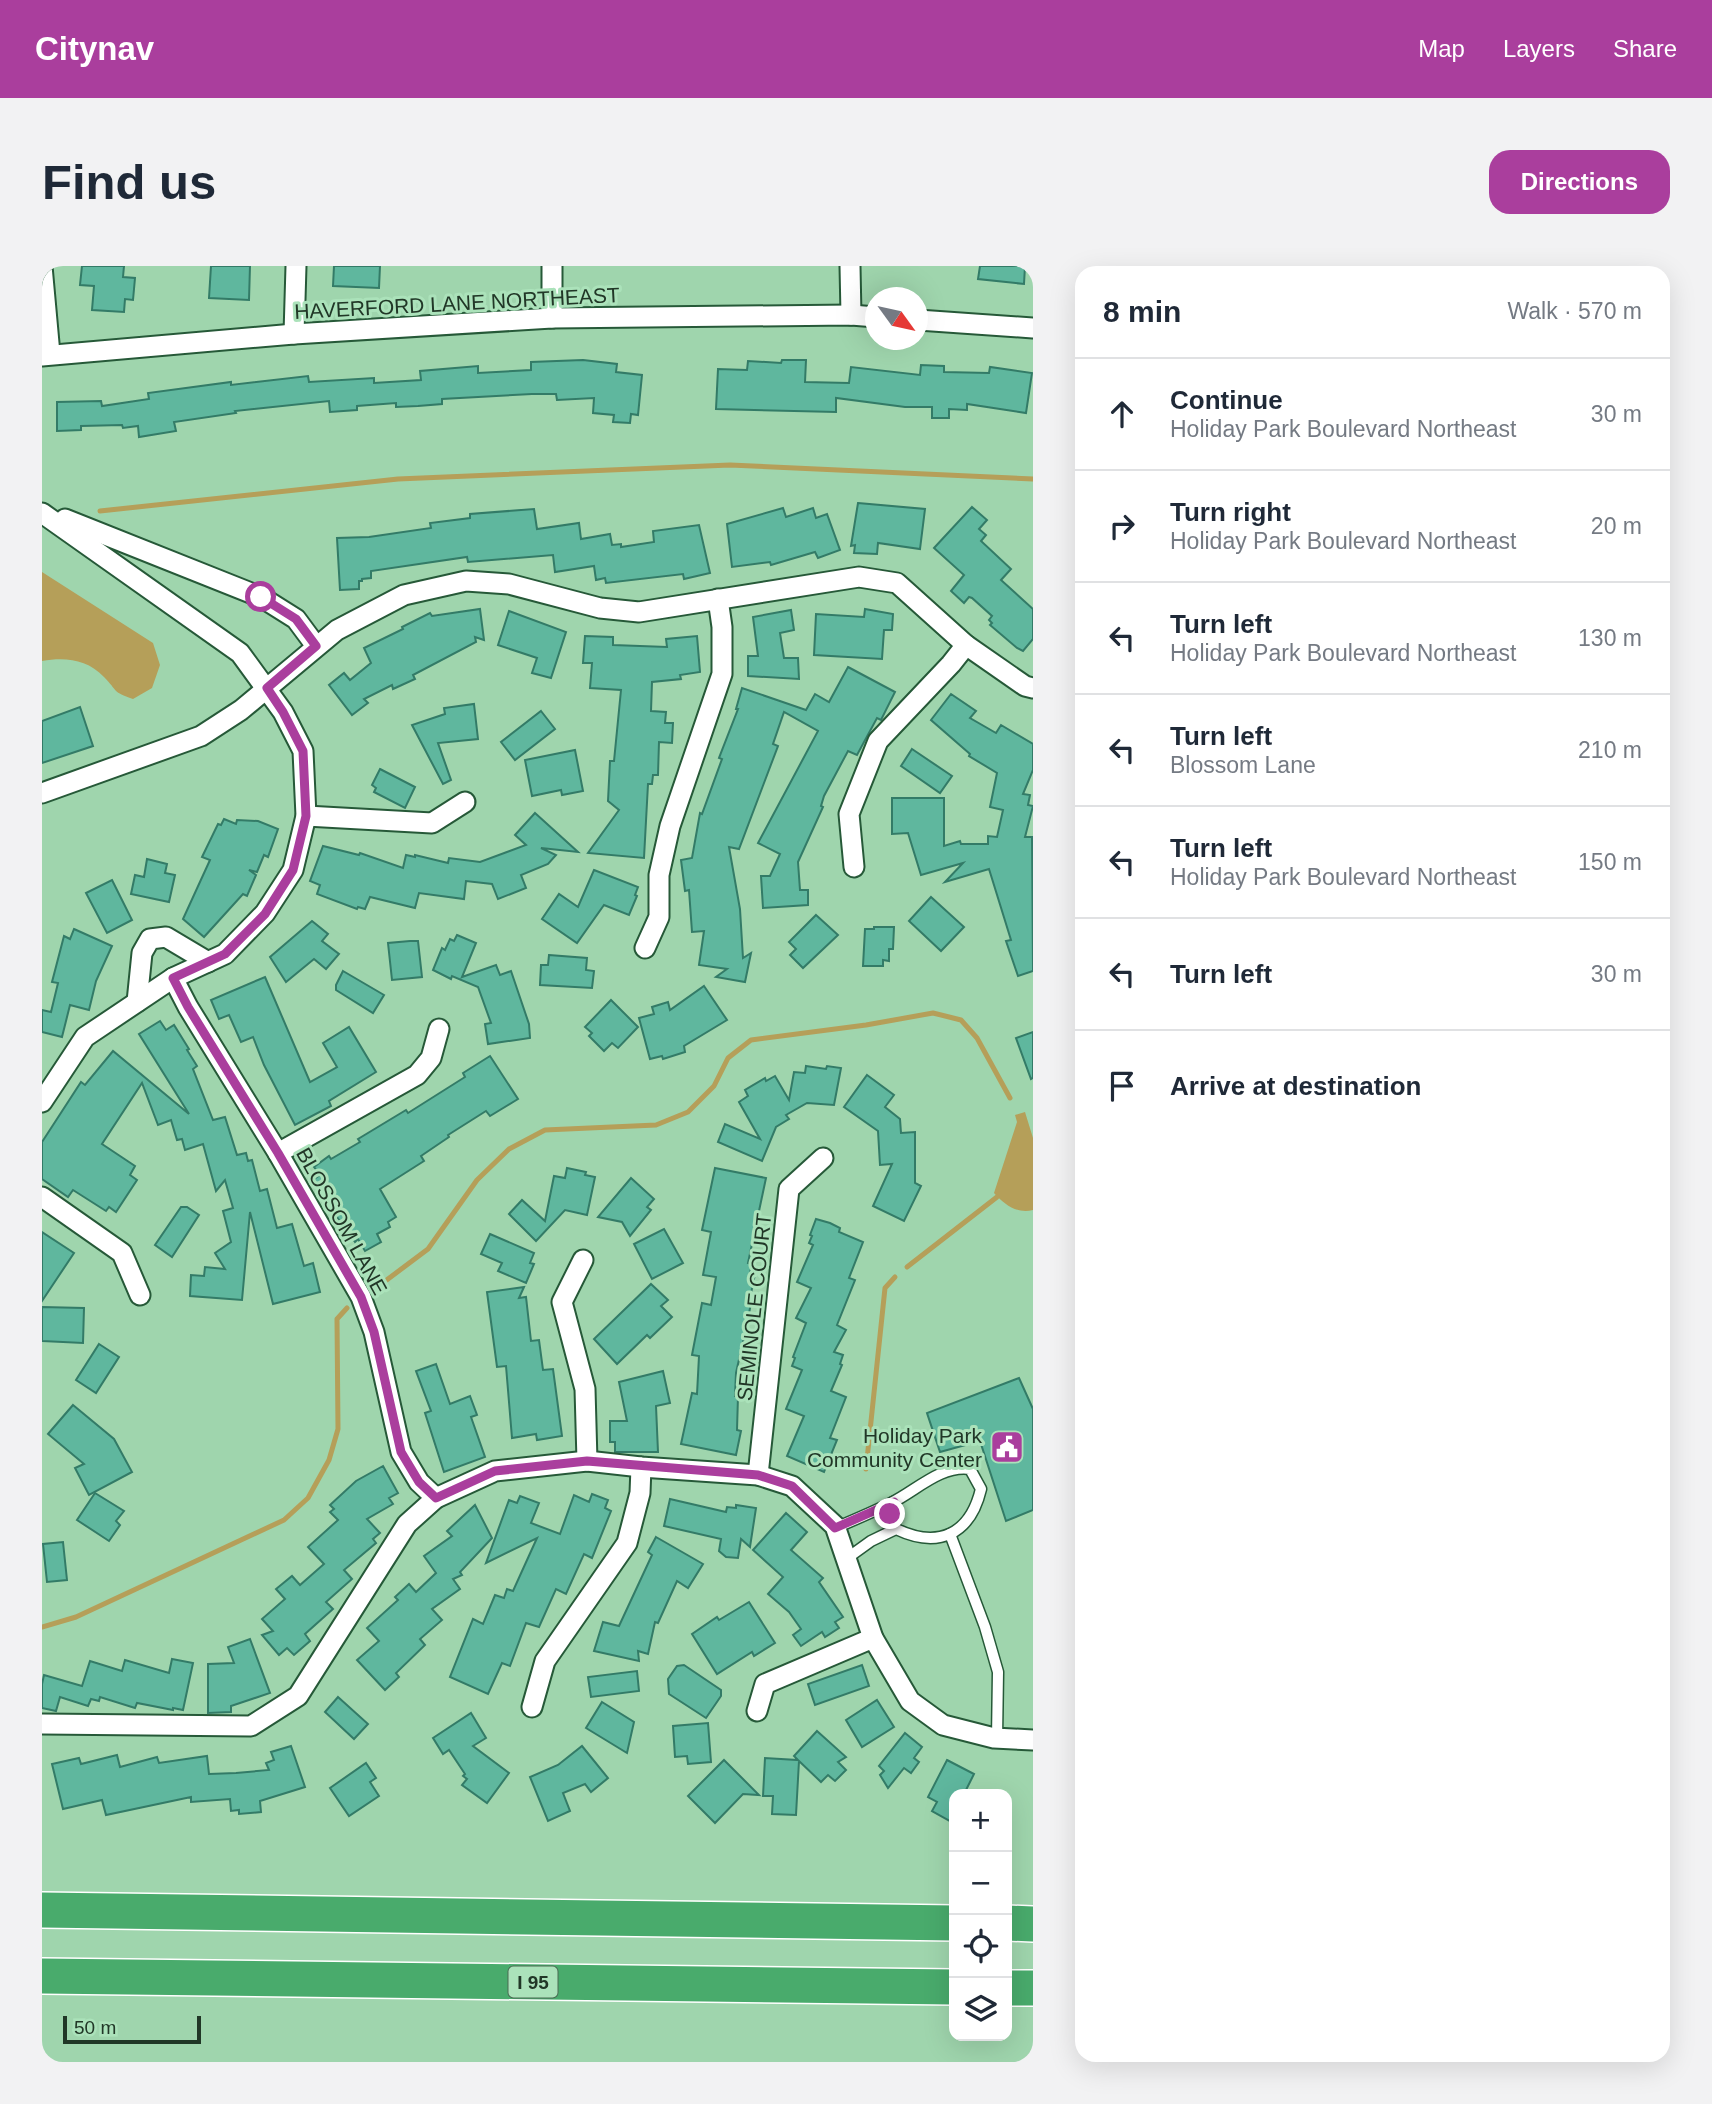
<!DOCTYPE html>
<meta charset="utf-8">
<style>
body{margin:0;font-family:Arial,sans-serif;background:#f2f2f3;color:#1f2937}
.controls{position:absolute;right:21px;bottom:21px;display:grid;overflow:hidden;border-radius:14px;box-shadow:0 7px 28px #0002}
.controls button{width:63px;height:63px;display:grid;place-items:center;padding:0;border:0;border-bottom:2px solid #e0e1e3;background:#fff;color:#1f2937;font:35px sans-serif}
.compass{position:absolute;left:823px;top:21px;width:63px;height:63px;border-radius:50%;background:#fff;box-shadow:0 7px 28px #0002;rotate:123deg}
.scale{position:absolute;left:21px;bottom:18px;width:138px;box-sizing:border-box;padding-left:7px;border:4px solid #213727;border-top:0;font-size:19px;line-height:24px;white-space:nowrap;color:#213727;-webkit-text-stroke:5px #abe2ba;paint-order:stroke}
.stop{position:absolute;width:21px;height:21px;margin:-16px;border:5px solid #aa3e9d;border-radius:50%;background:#fff}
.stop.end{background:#aa3e9d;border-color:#fff;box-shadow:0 2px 7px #0008}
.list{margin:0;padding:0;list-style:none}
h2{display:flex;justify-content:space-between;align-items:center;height:91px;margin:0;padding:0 28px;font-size:30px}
h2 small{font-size:23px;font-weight:400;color:#747a83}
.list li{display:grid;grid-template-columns:46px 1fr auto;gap:21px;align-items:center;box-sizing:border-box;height:112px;padding:0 28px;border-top:2px solid #e0e1e3}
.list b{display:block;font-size:26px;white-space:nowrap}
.list p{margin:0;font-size:23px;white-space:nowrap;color:#747a83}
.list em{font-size:23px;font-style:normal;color:#747a83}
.icon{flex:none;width:38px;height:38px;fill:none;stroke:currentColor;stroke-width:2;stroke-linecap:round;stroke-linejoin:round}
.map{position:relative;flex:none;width:991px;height:1796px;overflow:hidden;border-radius:21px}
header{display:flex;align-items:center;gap:42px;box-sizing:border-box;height:98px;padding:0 35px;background:#aa3e9d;color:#fff}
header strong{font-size:33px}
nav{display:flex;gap:38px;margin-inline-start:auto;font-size:24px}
.intro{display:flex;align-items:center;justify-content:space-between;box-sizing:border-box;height:168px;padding:0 42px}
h1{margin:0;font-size:49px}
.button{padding:18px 32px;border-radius:21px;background:#aa3e9d;color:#fff;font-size:24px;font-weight:700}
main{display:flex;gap:42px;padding:0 42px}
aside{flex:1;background:#fff;border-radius:21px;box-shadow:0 7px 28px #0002}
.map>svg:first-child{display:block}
</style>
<header>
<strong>Citynav</strong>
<nav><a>Map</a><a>Layers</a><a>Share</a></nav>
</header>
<div class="intro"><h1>Find us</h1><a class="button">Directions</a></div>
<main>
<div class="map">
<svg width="991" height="1796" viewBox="0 0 991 1796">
<rect width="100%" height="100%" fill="#9fd5ad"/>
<g fill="#b59f59">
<path d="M0,306L111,377L118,399L110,422L91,433C70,426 76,425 62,411C45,393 23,391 0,395Z"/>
<path d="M983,846L991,872V944C975,948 963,939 952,927L975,856L973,849Z"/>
</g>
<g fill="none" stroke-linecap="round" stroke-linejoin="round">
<g stroke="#b59f59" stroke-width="5">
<polyline points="58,245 356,213 688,199 991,213"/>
<polyline points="865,1001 955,931"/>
<polyline points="342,1016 386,983 435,914 467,883 503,864 614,859 646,846 672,820 686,792 709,774 824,759 891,747 919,754 935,772 968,832"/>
<polyline points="824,1203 843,1022 853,1011"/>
<polyline points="0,1361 34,1351 242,1254 266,1232 287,1194 296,1163 295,1053 305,1042"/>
</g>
</g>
<g fill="#5fb79e" stroke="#337b67" stroke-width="2">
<polygon points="40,0 82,0 81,11 93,12 91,34 83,33 82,46 50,44 52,20 38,19"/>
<polygon points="169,0 208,0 207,34 167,32"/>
<polygon points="292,0 338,0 337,22 291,20"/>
<polygon points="938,0 983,0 982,18 936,13"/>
<polygon points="541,94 575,98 574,106 600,109 596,149 589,148 588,157 571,156 572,149 551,147 552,132 515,134 514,128 490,128 400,133 400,138 376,140 354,141 354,137 315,140 315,144 288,146 287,135 193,145 194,147 132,156 134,165 97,171 96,160 81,162 80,159 39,160 39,164 15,165 15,136 59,135 60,140 107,133 106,127 189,116 189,119 266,110 267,116 332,112 332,117 379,114 378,105 436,100 436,107 489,104 489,96"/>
<polygon points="740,94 764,94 763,116 807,117 809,101 878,109 879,99 902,100 902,106 947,107 948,101 990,107 984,147 925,138 925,144 907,143 907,152 890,152 890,141 863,141 794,132 794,146 674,143 676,103 705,104 706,95 739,97"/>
<polygon points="816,237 883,243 878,283 836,277 835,288 812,287 813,279 809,280"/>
<polygon points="930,241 945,254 937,263 944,269 939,275 969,303 959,314 991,343 991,373 981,385 975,382 948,359 950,357 947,354 950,350 930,332 927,331 922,337 909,325 922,309 892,282"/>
<polygon points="741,242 744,251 771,242 774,252 785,248 798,284 776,292 773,286 729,299 728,296 690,301 685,258"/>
<polygon points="492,243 495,263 537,257 539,273 568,268 570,279 579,278 579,281 612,276 611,265 657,259 668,307 642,313 641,308 564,317 563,312 554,314 552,300 513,306 511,289 426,296 425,291 329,305 329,312 320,313 320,315 317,315 317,323 298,324 295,272 327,271 389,262 388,257 428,252 428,248"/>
<polygon points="438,343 442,374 433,371 434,376 371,409 373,413 351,423 350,419 322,433 326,437 310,449 287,419 302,407 308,414 329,397 322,382 361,363 360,361 388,347 390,350"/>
<polygon points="823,343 851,348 850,364 842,364 840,393 772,389 774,348 822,351"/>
<polygon points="749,344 752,364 738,367 742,392 756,392 757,413 706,410 706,390 716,390 711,351"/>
<polygon points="467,345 524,366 509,412 490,407 495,392 456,379"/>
<polygon points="543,370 571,371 571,379 625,381 624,373 655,370 658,406 638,409 639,413 610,416 609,445 624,446 623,457 631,457 630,477 617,476 616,509 611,509 610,518 606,518 602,592 546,587 577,544 566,535 568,495 572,495 579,424 548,422 550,397 541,397"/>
<polygon points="806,401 853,426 839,454 835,452 815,489 806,485 782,530 779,540 781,541 756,596 758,624 766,624 766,639 721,642 719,610 728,610 738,588 716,577 776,465 742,446 731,478 736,480 697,583 687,581 698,643 701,692 709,687 703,716 674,711 685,703 657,699 662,665 650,666 647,624 643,625 639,594 650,592 658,547 660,548 680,493 677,492 696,443 694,443 700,422 764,444 773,428 787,436"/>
<polygon points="909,428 934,445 928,452 954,467 959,459 991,478 991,504 981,528 988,529 986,539 991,540 983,571 990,571 991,705 976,710 964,675 969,674 947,603 903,616 921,597 879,609 866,567 850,568 850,532 902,532 902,580 918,575 919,578 946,578 946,570 955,571 961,544 948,541 955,507 927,490 928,488 889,454"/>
<polygon points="432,438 436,473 396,477 409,514 401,518 370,459 403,448 402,442"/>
<polygon points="38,441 51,480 0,497 0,455"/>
<polygon points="499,445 513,463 473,494 459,476"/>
<polygon points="870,483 910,510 898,527 859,500"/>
<polygon points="533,484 541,525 520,529 519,524 490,530 483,494"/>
<polygon points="338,503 373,521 363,542 332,526 334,522 330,519"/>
<polygon points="493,547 536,586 499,582 514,589 506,598 479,609 484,622 456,633 450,618 424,615 422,633 377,627 373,642 328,631 323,643 316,641 315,643 275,628 278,619 268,615 281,580 317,589 318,587 361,602 364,589 373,591 373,589 406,597 407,592 438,596 484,579 473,569"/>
<polygon points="182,553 194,558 195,554 216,555 236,563 226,591 222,589 215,606 207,604 214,609 205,630 201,628 162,671 141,653 168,594 160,591 176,558 179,559"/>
<polygon points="105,593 125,598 123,607 133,609 127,636 89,628 93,609 102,611"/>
<polygon points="552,604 596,621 593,629 595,630 587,649 562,639 535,677 500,653 517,628 536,641"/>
<polygon points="70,614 90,654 65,667 44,627"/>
<polygon points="889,631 922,661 899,685 867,655"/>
<polygon points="774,649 796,669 761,702 748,689 754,683 747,676"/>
<polygon points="270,655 286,668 280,675 297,688 284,703 272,693 244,716 228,691"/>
<polygon points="832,661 852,661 851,683 847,683 847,695 841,694 841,700 821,700 823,663 832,663"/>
<polygon points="32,663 70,680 54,715 47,744 28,739 20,771 0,766 0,744 9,746 16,717 10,716 22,670 28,673"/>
<polygon points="415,669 434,677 420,711 454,699 458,709 469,705 487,758 488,772 446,778 443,758 449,757 436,721 410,710 409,713 391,704 400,682 403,684 408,673 412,675"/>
<polygon points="368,675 376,675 380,711 350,714 346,677"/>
<polygon points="507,689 545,692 544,704 552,705 550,722 498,719 499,699 506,699"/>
<polygon points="301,705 342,729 331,747 294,724 294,719"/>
<polygon points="223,711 268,816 295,801 281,777 307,761 334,806 287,835 289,840 253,859 222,799 211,771 199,776 187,749 177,753 169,734"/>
<polygon points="662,720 685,754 642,780 643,786 621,793 620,790 608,793 597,752 612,748 610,741 626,736 628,744"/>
<polygon points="569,734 596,761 576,782 570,777 562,785 547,770 550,767 543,761"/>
<polygon points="118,755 124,764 132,759 147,783 145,784 155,800 151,803 171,854 183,851 195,889 204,887 206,895 210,894 218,925 225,923 235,962 250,958 262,1000 271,997 278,1026 231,1038 208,946 200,1034 148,1030 149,1009 162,1010 163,1001 183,1003 173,987 189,976 181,945 191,942 183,914 174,925 161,878 143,884 140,873 135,874 129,854 116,859 100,817 60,878 93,900 88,909 95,914 74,946 67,941 64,945 31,924 26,931 0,913 0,876 39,816 43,819 71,785 147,848 97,768"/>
<polygon points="991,766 991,812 989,813 974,772"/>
<polygon points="448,790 476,833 448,850 444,845 406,869 407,871 379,890 382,895 338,923 354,951 346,956 348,961 335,968 339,976 323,985 316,973 313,976 269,915 278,909 272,901 287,890 289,893 318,876 316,873 364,844 366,847 423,811 421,807"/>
<polygon points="764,800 784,803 785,800 799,802 792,839 765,837 744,849 747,853 734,861 720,895 676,876 683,858 718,873 697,836 706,830 703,824 723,812 724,815 733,810 747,834 752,806 763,807"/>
<polygon points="825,809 852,829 843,841 858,853 859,867 873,866 873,917 879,920 862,955 831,940 850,898 838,899 836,865 802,841"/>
<polygon points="525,902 544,906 543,909 553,911 545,949 523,944 494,975 467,948 480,934 503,955 512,910 523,912"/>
<polygon points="673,902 724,912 706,997 710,998 708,1007 713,1008 707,1037 709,1037 705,1058 694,1107 693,1130 696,1130 695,1164 699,1165 694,1189 639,1178 650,1127 655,1128 657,1090 650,1089 660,1037 669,1039 674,1011 661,1009 669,966 660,964"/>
<polygon points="589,912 612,933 605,941 609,944 588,970 580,956 556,951"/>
<polygon points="139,941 145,941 157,949 130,991 113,979"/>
<polygon points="774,953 788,957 798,962 797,966 821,976 807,1012 813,1014 795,1059 804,1064 792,1086 801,1089 798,1098 800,1099 789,1125 804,1131 788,1172 795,1174 782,1206 745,1190 762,1150 744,1143 760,1104 750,1100 753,1092 751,1091 764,1057 754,1052 769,1022 755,1016 771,979 767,977 770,970 768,969"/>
<polygon points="622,963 641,997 610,1013 592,978"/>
<polygon points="0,966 32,987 0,1035"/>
<polygon points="448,968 492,987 488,997 492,998 484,1017 456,1005 460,997 439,988"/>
<polygon points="609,1018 626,1034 619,1040 630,1051 608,1072 605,1069 575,1098 552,1073"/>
<polygon points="482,1021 477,1032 484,1031 489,1075 497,1074 501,1104 511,1103 520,1170 495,1174 494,1168 470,1172 464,1100 455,1101 445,1026"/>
<polygon points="0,1041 42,1042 41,1077 0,1075"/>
<polygon points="57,1078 77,1091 54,1127 34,1114"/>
<polygon points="394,1098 408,1138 428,1130 435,1149 429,1151 443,1191 402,1206 383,1147 389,1145 374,1105"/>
<polygon points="621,1105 628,1137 614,1140 616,1186 573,1186 573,1176 568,1176 568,1155 585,1155 577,1116"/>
<polygon points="977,1112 991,1143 991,1244 964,1255 938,1175 898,1186 885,1147"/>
<polygon points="31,1139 72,1173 90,1206 47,1229 33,1202 42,1198 6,1168"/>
<polygon points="341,1200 356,1227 347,1232 351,1238 325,1253 338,1267 331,1273 334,1277 302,1304 310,1313 284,1336 291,1343 263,1368 268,1375 252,1389 245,1382 237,1389 220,1369 231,1365 220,1353 243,1333 234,1323 250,1310 258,1319 282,1298 266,1281 296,1254 288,1246 292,1243 288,1239 314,1215"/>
<polygon points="53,1227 82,1245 74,1255 78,1259 67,1275 35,1254"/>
<polygon points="550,1228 566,1234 563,1242 569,1245 550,1292 542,1288 524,1328 514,1323 497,1361 484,1357 468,1400 460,1397 446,1428 408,1411 431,1353 441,1358 453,1329 462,1332 465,1323 471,1325 495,1272 444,1297 467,1234 475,1237 478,1230 497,1237 489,1257 518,1268 532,1229 547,1236"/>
<polygon points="628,1233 684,1246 685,1241 694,1242 694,1239 714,1242 708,1281 699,1273 696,1292 684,1291 677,1285 679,1273 622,1260"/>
<polygon points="433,1239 450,1272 418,1306 420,1309 411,1313 418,1323 390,1343 400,1354 378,1373 383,1379 354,1407 357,1411 343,1424 315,1394 337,1375 325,1362 356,1334 353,1331 367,1318 374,1326 394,1307 382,1290 410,1270 405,1265"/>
<polygon points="744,1247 765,1266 749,1284 781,1312 777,1316 801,1351 793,1356 797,1362 783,1371 780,1366 759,1380 751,1369 759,1363 747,1346 726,1328 741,1311 711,1284"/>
<polygon points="614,1271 661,1298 646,1322 635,1315 616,1357 613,1356 606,1388 596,1385 597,1395 552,1385 561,1356 577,1360 610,1289 606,1286"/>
<polygon points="21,1276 25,1314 5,1316 1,1278"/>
<polygon points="707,1336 733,1377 712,1390 710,1386 675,1408 650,1368 675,1351 677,1354"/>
<polygon points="208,1373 228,1427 189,1440 189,1446 166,1447 166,1398 192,1397 186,1381"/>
<polygon points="130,1393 151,1397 141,1444 131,1442 131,1444 95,1437 93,1442 58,1431 57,1435 49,1433 46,1440 18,1431 14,1445 0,1442 0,1418 2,1409 40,1420 48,1395 80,1405 83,1394 127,1407"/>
<polygon points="642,1399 679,1424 679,1430 664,1452 627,1428 626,1413 635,1400"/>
<polygon points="820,1399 827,1420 773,1439 766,1418"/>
<polygon points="595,1405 597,1425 549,1431 546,1411"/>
<polygon points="296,1431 326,1458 312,1473 283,1446"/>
<polygon points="835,1434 852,1461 820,1481 804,1454"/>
<polygon points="560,1436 592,1456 585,1487 544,1462"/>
<polygon points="429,1447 444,1472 431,1480 467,1507 445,1537 420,1519 425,1513 421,1510 423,1508 407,1484 401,1488 391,1472"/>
<polygon points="666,1457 669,1496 646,1498 645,1490 633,1491 631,1460"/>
<polygon points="775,1465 804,1491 796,1496 804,1504 793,1515 786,1509 779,1516 757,1495 754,1549 730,1548 731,1530 721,1530 723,1492 756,1494 752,1490"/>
<polygon points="863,1467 880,1481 872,1492 877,1496 869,1507 862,1502 846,1522 838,1509 842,1505 837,1500"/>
<polygon points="249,1480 263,1521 218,1535 219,1546 197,1548 197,1544 189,1545 188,1533 149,1536 149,1531 64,1549 60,1534 21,1543 10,1498 37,1492 39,1498 75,1489 78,1501 115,1491 117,1497 165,1490 167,1508 194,1507 227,1504 224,1497 232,1494 229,1486"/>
<polygon points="540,1480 566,1512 549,1526 543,1518 521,1527 528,1545 506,1555 488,1511 516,1499"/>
<polygon points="682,1494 717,1529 701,1528 673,1557 646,1530"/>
<polygon points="905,1494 932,1508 922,1528 912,1528 912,1547 908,1555 890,1545 895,1536 886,1531"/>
<polygon points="324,1497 334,1512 328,1516 337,1530 307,1550 288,1522"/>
</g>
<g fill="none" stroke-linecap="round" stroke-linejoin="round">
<defs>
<g id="lane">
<polyline points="851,1236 848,1248 854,1263"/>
<path d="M793,1262C812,1254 831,1246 849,1237C874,1225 898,1199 928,1203L939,1223C928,1269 896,1283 854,1263L829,1275L804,1293"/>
<polyline points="908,1268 943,1361 956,1406 955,1472"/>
</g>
<g id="street">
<polyline points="0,0 8,88"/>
<polyline points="510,0 510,52"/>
<polyline points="808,0 809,49"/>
<polyline points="876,54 991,62"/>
<polyline points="252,68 254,0"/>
<polyline points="0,90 252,68 510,52 809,49 834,51"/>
<polyline points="0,247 198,387 241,446 261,485 264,550 251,604 223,647 183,688 131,712 43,771 0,836"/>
<polyline points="23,253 219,331 254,353 274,380"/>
<polyline points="0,527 159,470 199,444 295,364 362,329 424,315 467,318 558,342 597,346 817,311 855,317 924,379 983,420 991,422"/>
<polyline points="264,550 390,557 423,536"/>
<polyline points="812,601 807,548 836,475 909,398 924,379"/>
<polyline points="603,682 617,651 617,609 628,560 680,408 680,361 676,333"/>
<polyline points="131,712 146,741 236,887 319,1031 332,1066 359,1186 377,1216 394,1232"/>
<polyline points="95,736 100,687 108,673 124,671 166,696"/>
<polyline points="236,887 375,809 389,792 397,763"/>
<polyline points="0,931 80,987 98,1029"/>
<polyline points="541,994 520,1036 543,1123 545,1195"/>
<polyline points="716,1209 747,923 781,892"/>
<polyline points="490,1441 503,1395 585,1277 598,1227 599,1201"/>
<polyline points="715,1445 723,1418 831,1372"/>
<polyline points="0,1458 209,1460 256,1430 365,1258 394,1232 453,1205 545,1195 599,1201 716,1209 750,1220 793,1260 831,1372 868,1435 901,1459 952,1472 991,1474"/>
</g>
<g id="highway">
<polyline points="0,1644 912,1657"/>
<polyline points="965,1657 991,1658"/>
<polyline points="0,1710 912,1721"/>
<polyline points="965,1722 991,1722"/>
</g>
</defs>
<use href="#lane" stroke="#265938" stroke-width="13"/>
<use href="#street" stroke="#265938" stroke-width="23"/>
<use href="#highway" stroke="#fff" stroke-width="38"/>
<use href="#lane" stroke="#fff" stroke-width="10"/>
<use href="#street" stroke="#fff" stroke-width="19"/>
<use href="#highway" stroke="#49ab6c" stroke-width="35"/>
</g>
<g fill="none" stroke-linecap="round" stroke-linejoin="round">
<polyline stroke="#aa3e9d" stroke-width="9" points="219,331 254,353 274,380 225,422 241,446 261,485 264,550 251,604 223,648 183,688 131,712 146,741 236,887 319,1031 332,1066 359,1186 377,1216 394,1232 453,1205 545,1195 716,1209 750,1220 793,1262 852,1236 848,1248"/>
</g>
<defs>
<symbol id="civic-square" viewBox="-11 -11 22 22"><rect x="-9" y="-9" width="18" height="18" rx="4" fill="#aa3e9d" stroke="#abe2ba"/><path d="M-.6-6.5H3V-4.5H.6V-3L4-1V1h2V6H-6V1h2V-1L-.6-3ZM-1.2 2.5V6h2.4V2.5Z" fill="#fff"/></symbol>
</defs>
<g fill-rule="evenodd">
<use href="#civic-square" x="946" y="1162" width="38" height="38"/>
</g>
<g text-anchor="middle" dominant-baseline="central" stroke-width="6" stroke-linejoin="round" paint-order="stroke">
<rect fill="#abe2ba" stroke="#4a6a53" stroke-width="2" x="466.5" y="1700.5" width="49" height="31" rx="5"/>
<g font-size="19" font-weight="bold" fill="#213727">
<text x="491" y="1716">I 95</text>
</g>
<g font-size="21" fill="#213727" stroke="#abe2ba">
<text transform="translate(415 37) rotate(-3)">HAVERFORD LANE NORTHEAST</text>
<text transform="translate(300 955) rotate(61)">BLOSSOM LANE</text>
<text transform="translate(712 1041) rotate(-84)">SEMINOLE COURT</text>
</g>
<g font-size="21" fill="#213727" stroke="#abe2ba" text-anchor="end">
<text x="940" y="1169">Holiday Park<tspan x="940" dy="24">Community Center</tspan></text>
</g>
</g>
</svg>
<div class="controls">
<button>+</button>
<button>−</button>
<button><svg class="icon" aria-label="locate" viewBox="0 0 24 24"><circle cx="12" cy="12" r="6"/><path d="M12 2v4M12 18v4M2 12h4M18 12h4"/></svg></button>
<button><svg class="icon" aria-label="layers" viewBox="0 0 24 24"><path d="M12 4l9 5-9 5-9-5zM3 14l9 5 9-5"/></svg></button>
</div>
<svg class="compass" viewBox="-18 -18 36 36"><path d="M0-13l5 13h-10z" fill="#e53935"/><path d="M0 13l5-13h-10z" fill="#747a83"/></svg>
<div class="scale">50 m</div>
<div class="stop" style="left:219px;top:331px"></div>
<div class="stop end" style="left:848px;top:1248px"></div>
</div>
<aside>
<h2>8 min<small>Walk · 570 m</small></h2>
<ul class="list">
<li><svg class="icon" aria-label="ahead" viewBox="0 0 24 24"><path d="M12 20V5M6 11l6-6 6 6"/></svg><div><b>Continue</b><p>Holiday Park Boulevard Northeast</p></div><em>30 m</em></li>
<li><svg class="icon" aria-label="right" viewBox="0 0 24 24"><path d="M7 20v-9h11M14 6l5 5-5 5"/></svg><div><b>Turn right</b><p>Holiday Park Boulevard Northeast</p></div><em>20 m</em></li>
<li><svg class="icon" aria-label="left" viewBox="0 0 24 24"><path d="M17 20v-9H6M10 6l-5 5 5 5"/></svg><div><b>Turn left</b><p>Holiday Park Boulevard Northeast</p></div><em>130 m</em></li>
<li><svg class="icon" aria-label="left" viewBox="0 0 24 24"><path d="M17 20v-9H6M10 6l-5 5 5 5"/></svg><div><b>Turn left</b><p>Blossom Lane</p></div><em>210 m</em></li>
<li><svg class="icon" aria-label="left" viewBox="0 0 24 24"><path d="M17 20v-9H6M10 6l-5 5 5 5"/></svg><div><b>Turn left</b><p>Holiday Park Boulevard Northeast</p></div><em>150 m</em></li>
<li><svg class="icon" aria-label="left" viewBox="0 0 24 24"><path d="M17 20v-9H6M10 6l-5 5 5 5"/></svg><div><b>Turn left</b></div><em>30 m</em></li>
<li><svg class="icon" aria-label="arrive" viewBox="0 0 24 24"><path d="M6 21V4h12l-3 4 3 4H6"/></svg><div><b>Arrive at destination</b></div></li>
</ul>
</aside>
</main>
